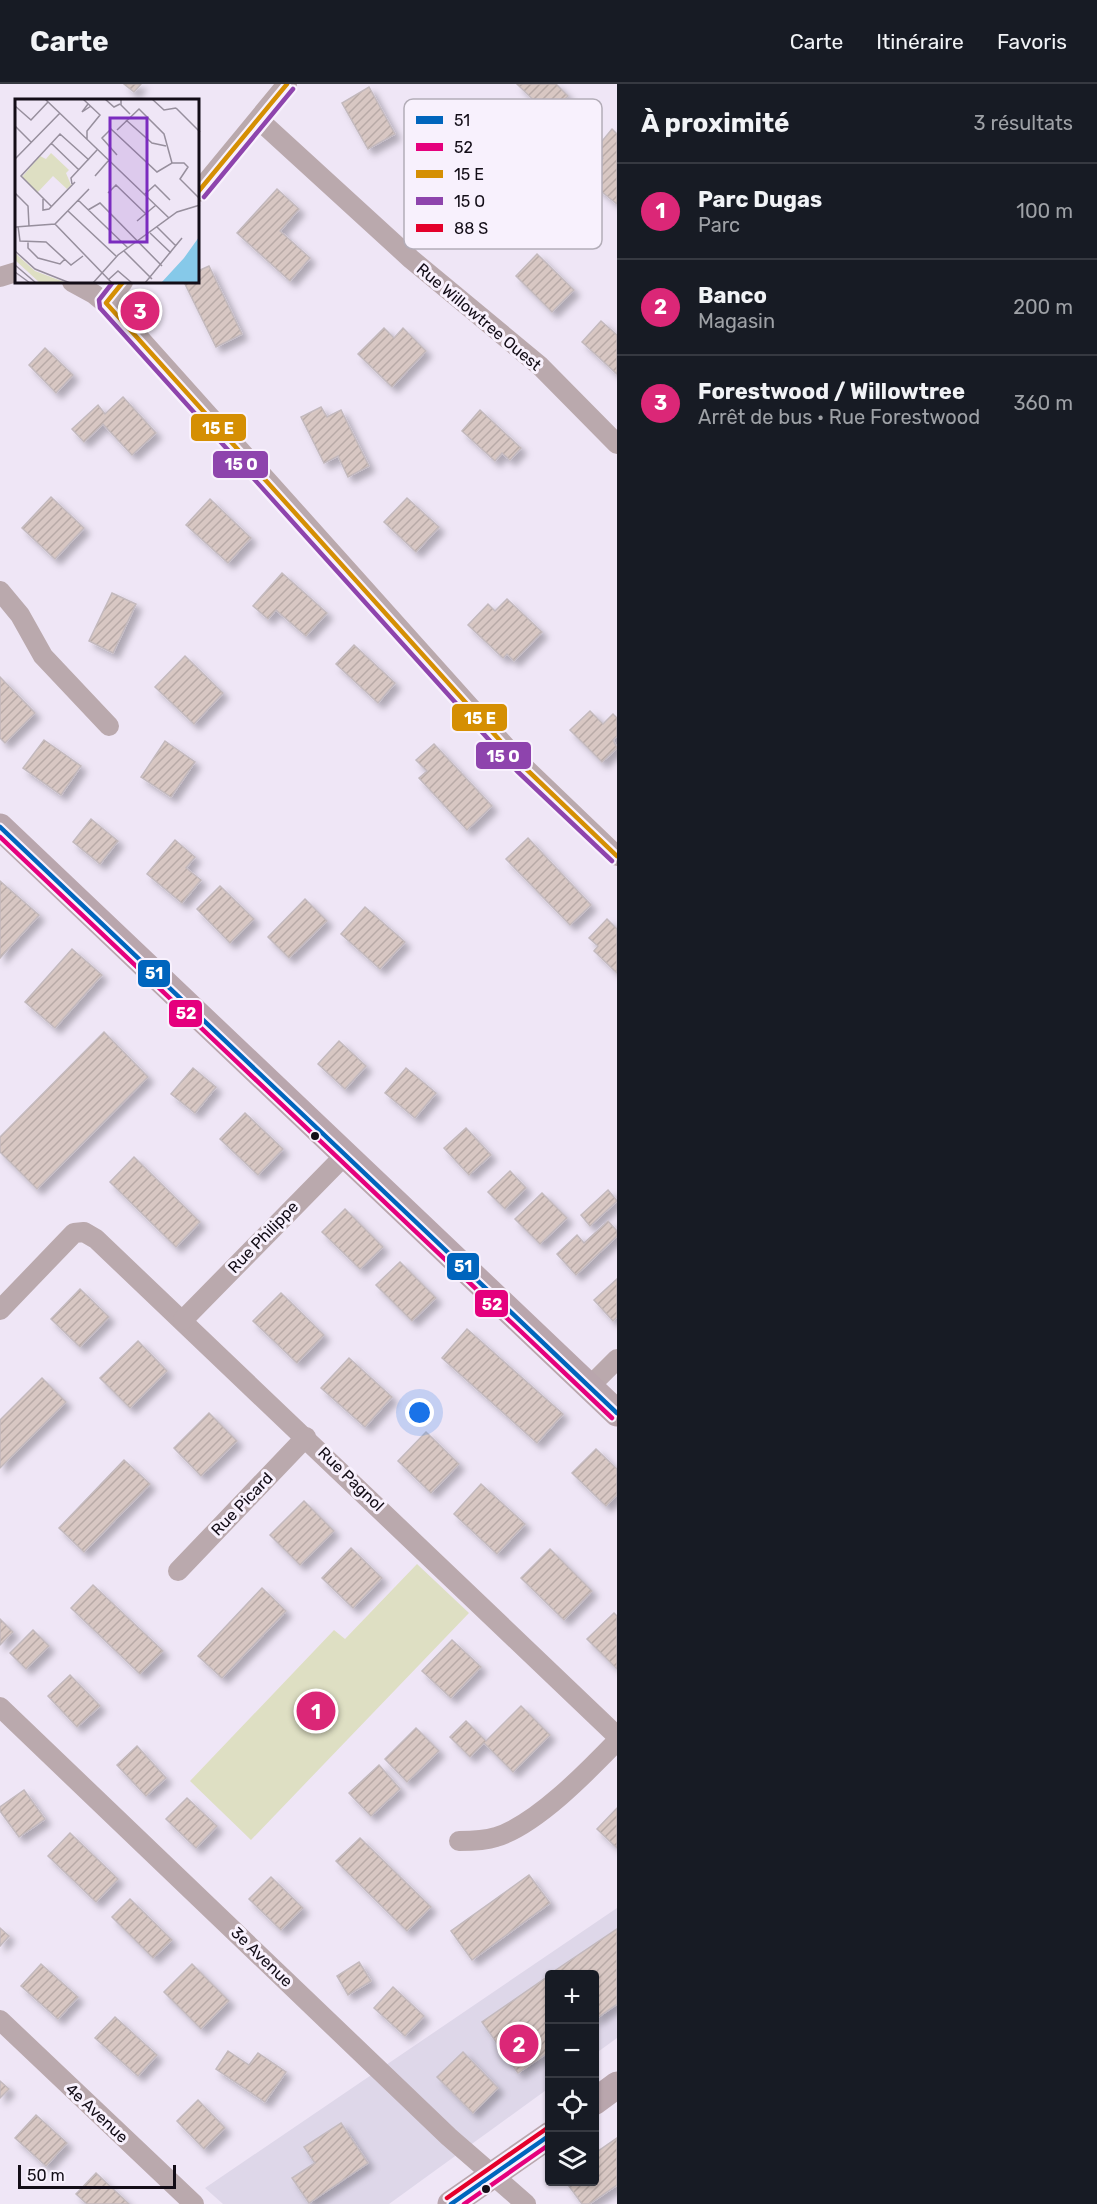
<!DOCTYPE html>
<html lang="fr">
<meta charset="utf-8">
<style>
body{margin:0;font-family:Rubik,sans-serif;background:#242831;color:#f1f3f6}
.controls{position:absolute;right:18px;bottom:18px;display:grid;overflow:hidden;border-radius:6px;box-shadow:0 2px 4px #0004}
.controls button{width:54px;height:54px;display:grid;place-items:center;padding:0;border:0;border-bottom:2px solid #363941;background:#171b24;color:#f1f3f6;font:30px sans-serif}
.scale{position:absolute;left:18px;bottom:15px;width:158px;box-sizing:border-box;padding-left:6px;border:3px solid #130d17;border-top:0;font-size:16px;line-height:21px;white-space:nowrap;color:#130d17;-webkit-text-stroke:4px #f8f1fd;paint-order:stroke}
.you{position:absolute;left:420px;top:1329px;width:21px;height:21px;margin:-15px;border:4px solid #fff;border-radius:50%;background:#1a73e8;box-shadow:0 0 0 9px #1a73e833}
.badge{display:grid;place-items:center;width:39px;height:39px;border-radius:50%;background:#db2777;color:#fff;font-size:20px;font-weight:700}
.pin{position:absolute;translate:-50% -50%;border:3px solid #fff;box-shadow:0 2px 6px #0006}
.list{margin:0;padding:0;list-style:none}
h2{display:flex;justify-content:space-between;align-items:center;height:78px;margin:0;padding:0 24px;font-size:26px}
h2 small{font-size:20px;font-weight:400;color:#9ea1a6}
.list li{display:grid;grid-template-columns:39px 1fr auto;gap:18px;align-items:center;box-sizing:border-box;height:96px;padding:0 24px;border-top:2px solid #363941}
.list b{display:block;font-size:22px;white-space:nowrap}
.list p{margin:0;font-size:20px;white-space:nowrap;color:#9ea1a6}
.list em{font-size:20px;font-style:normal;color:#9ea1a6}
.icon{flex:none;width:33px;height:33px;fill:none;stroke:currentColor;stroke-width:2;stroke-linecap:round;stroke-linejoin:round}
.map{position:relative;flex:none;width:617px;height:2120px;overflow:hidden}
header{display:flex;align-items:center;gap:36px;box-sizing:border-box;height:84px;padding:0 30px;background:#171b24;border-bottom:2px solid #363941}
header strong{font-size:28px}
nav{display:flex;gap:33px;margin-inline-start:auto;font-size:21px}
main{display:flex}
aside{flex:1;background:#171b24}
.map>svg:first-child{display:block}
</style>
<header>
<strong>Carte</strong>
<nav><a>Carte</a><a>Itinéraire</a><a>Favoris</a></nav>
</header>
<main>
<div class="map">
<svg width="617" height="2120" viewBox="0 0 617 2120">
<defs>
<pattern id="building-hatch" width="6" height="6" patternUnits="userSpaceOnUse" patternTransform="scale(1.5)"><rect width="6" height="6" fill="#d8c7c3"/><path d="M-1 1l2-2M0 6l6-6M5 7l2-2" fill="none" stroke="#b8aaa7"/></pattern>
<filter id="shadow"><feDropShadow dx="5.5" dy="5.5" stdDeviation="3" flood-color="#0004"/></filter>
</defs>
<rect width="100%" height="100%" fill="#efe6f6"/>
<polygon fill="#ded7e9" points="617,1824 617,1954 595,1970 594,1890 550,1890 549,2004 389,2120 223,2120 205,2104"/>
<polygon fill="#dedfc3" points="417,1480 469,1529 251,1756 190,1697 334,1546 345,1555"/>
<g fill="url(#building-hatch)" stroke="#c3b9bd" stroke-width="1.5" filter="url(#shadow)">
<polygon points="124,0 141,0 134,8"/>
<polygon points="517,0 556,0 568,12 549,31"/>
<polygon points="369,3 395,50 368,65 342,19"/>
<polygon points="612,45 617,50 617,120 586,95 603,74 594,67"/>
<polygon points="277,105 299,125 280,147 310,174 290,197 237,149"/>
<polygon points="537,170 574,206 552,228 516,192"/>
<polygon points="209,182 242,250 216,263 184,198 198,198 198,187"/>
<polygon points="601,237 617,251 617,290 582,258"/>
<polygon points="384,244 394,254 403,244 426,267 392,303 358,270"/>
<polygon points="45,264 73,291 56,309 29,281"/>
<polygon points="123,313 156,349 132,371 103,340 84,358 72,345 98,321 105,330"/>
<polygon points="321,323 327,333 341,326 369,382 348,393 338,372 324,379 301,333"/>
<polygon points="480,326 521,364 510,376 502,369 495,377 462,347"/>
<polygon points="51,413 84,444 55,475 22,444"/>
<polygon points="407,414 439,443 416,468 384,438"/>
<polygon points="210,415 251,454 228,479 186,441"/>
<polygon points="282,489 327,529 306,552 276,526 268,535 253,522"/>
<polygon points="112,509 136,520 113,569 89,557"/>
<polygon points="507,515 542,548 514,577 507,570 503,574 468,541 488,520 495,527"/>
<polygon points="354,561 395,599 378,619 336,580"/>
<polygon points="185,572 223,609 194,640 155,603"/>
<polygon points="0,593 35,629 5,659 0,654"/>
<polygon points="590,627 603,640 613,630 617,634 617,652 613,656 617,664 602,678 570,646"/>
<polygon points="44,656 81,682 61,711 23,684"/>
<polygon points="165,657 195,678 171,713 141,693"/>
<polygon points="434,660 492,722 467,746 419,694 427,687 416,676"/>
<polygon points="91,735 118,757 100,780 73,758"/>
<polygon points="528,754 591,821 570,841 506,775"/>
<polygon points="175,756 195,773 186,784 201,796 182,819 147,790"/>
<polygon points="0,797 39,831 0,874"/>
<polygon points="220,802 254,835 230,859 197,825"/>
<polygon points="305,815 327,837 289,874 268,853"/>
<polygon points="365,823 405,858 380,885 341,850"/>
<polygon points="607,835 617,845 617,889 594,867 598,862 589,854"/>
<polygon points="72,865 102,891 55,944 25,918"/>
<polygon points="104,948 148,993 37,1105 0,1068 0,1053"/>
<polygon points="339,957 366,982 345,1005 318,980"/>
<polygon points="193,984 216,1003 195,1029 171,1010"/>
<polygon points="406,984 436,1009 415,1034 385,1009"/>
<polygon points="245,1029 283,1065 258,1091 220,1055"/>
<polygon points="466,1044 491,1071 469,1091 444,1064"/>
<polygon points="134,1073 200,1138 176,1163 110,1098"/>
<polygon points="510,1087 526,1104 505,1125 488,1108"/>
<polygon points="608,1106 617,1117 590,1142 581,1131"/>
<polygon points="542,1109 567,1134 540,1160 515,1135"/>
<polygon points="345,1125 383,1163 360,1185 322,1148"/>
<polygon points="608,1137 617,1147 617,1152 576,1191 557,1170 577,1151 584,1159"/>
<polygon points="400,1178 436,1214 412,1237 376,1201"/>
<polygon points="617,1195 617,1233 613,1237 594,1216"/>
<polygon points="80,1205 109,1233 80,1263 51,1235"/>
<polygon points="281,1209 324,1251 297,1279 253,1237"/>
<polygon points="467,1245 563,1330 537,1359 442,1274"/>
<polygon points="138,1257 167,1287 130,1324 100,1294"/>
<polygon points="349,1274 392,1313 365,1343 321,1304"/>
<polygon points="42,1294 66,1318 0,1384 0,1336"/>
<polygon points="209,1329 237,1357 201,1392 174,1364"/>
<polygon points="426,1348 459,1380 431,1409 398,1377"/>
<polygon points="596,1365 617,1385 617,1411 606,1422 572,1389"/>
<polygon points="124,1376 150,1400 84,1468 59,1444"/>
<polygon points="481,1400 525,1440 497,1470 454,1430"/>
<polygon points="304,1417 334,1447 300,1481 270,1451"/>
<polygon points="351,1464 382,1494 353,1524 322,1494"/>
<polygon points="550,1465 592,1507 564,1536 521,1494"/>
<polygon points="93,1501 163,1567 140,1590 71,1524"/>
<polygon points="262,1504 286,1527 222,1594 198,1572"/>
<polygon points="614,1529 617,1532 617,1585 587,1555"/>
<polygon points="0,1535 13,1548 0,1561"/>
<polygon points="33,1546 49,1562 26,1585 10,1569"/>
<polygon points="452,1556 481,1583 451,1614 422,1587"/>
<polygon points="70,1591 100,1622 77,1643 48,1612"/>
<polygon points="521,1622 550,1651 513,1688 484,1659 470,1673 450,1653 466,1637 486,1657"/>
<polygon points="416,1644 439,1667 407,1698 385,1675"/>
<polygon points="137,1662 166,1694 146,1712 117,1681"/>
<polygon points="379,1681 400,1705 371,1732 349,1709"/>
<polygon points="24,1706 45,1735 19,1753 0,1727 0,1723"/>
<polygon points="187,1714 217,1742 196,1764 166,1735"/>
<polygon points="617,1724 617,1764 597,1745"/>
<polygon points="70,1749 118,1795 96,1818 48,1772"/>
<polygon points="360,1754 431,1823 407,1847 336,1777"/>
<polygon points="529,1791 550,1819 472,1876 451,1847"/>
<polygon points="271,1793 303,1824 281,1846 249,1815"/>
<polygon points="130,1815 172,1856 153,1874 112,1833"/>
<polygon points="0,1844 9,1852 0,1862"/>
<polygon points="617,1845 617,1920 594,1936 594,1890 550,1890"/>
<polygon points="359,1878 371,1897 348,1911 337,1892"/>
<polygon points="41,1880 78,1913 58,1935 21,1902"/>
<polygon points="192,1880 229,1917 201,1945 164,1908"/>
<polygon points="550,1891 550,1967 518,1989 482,1938"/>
<polygon points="393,1903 424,1932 405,1952 374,1924"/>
<polygon points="115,1933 157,1971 138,1992 95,1954"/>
<polygon points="228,1967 249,1981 258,1969 286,1988 265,2018 216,1985"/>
<polygon points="463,1968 498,2004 473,2029 437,1993"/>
<polygon points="0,1997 9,2005 0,2014"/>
<polygon points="198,2016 225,2044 204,2065 177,2037"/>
<polygon points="36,2031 67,2059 46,2082 15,2054"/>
<polygon points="341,2039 368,2079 309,2119 292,2094 315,2079 304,2063"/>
<polygon points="617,2054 617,2101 589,2120 582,2120 566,2098 594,2098 594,2070"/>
<polygon points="96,2089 129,2120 87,2120 76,2110"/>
</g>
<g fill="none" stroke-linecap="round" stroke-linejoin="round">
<g stroke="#baa9ad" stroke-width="20">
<polyline points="259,36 411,175 540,282 617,360"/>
<polyline points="198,108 287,0"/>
<polyline points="0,193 16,188"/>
<polyline points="72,198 94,210 116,228 523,682 617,772"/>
<polyline points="106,219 123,198"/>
<polyline points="0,507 20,531 43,572 109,642"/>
<polyline points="0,1226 74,1149 84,1148 96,1155 617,1652"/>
<polyline points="183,1236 345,1071"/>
<polyline points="590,1302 617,1275"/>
<polyline points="178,1487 306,1353"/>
<polyline points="0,1623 449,2053 526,2120"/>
<path d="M459,1757C471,1757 484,1757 496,1753C536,1741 588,1687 617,1657"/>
<polyline points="0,1936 194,2120"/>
</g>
<g stroke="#b9a6ad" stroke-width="27">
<polyline points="0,743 617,1329"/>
<polyline points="594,2018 617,2001"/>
<polyline points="451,2120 550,2051"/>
</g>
<defs>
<g id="bus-1">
<polyline points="0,743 617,1329"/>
<polyline points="451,2120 550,2051"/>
</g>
<g id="bus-2">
<polyline points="0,753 612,1334"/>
<polyline points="464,2120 550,2060"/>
</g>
<g id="bus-3">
<polyline points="198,108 287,0"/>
<polyline points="123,198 106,219 523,682 617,772"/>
</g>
<g id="bus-4">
<polyline points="204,113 293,5"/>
<polyline points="113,198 99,216 100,224 517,687 612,777"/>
</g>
<polyline id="bus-5" points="447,2114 546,2045"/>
</defs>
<use href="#bus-1" stroke="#f8f1fd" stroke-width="9"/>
<use href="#bus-2" stroke="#f8f1fd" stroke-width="9"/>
<use href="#bus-3" stroke="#f8f1fd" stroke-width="9"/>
<use href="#bus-4" stroke="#f8f1fd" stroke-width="9"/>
<use href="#bus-5" stroke="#f8f1fd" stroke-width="9"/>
<use href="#bus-1" stroke="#0065bd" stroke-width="4.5"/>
<use href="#bus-2" stroke="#e5007d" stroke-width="4.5"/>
<use href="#bus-3" stroke="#d58f03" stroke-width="4.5"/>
<use href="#bus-4" stroke="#8e44ad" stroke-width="4.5"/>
<use href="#bus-5" stroke="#e4002b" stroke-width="4.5"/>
</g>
<g fill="#130d17" stroke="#f8f1fd" stroke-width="2">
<circle cx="315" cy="1052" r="5"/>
<circle cx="486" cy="2105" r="5"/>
</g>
<g text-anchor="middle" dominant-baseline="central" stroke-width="6" stroke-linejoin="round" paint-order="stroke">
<g font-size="16" fill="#130d17" stroke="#f8f1fd">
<text transform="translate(479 233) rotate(40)">Rue Willowtree Ouest</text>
<text transform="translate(263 1153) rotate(-46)">Rue Philippe</text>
<text transform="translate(351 1395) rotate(44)">Rue Pagnol</text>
<text transform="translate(242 1420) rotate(-46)">Rue Picard</text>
<text transform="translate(262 1873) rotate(44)">3e Avenue</text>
<text transform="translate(97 2029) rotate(43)">4e Avenue</text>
</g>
</g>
<g transform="translate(15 15)">
<rect width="184" height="184" fill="#efe6f6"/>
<path d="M0,154L20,172L52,184H25L0,161Z" fill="#dedfc3"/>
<path d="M36,54L54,71L51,74L56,86L52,90L38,77L22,94L7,78L25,57L31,60Z" fill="#dedfc3"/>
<path d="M184,138V184H146L169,159Z" fill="#86c9e9"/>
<path fill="none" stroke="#978f9d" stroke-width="1.5" d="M30,0L154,119M68,0L85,16L72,32V40M90,0L99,8L105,5M106,0V6L115,15M137,0L149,11L161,9M73,5L67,13L76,7M0,7L16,21L33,3M161,9L185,33M111,21L137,44L151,47M0,27L16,43M102,31L124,10L149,35L157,64M36,44L64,71M102,56L87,39L96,30L142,73L157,64H169L173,68L165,80L185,100M0,60L45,14M80,77L94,61M57,85L56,79L82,51M0,94L13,107L14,127M93,94L101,86L132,116M130,95L140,86L155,101M28,100V111L34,110L60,83M63,101L113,149M37,108L6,77L45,35L74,61M73,111L85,104L147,167M53,112L101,157M122,122L141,106M40,125L97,184M3,127L5,142L31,143L56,166L68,157M0,128L40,125L74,90M142,128L161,147M135,134L156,154M13,142V149L23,159L45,165L50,160M0,152L20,170L55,184M109,152L137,180M0,166L21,184M0,173L15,184M93,181L103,172L117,184M78,184L103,156L162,113L185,106M130,184L167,139"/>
<path fill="#7b2cbf" fill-opacity="0.15" stroke="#7b2cbf" stroke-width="3" d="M95,19H132V143H95Z"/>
<rect width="184" height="184" fill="none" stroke="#130d17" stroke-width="3"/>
</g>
<rect x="404" y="15" width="198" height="150" rx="9" fill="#f8f1fd" stroke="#b3adb8" stroke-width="1.5"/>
<rect x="416" y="32" width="27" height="8" fill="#0065bd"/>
<rect x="416" y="59" width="27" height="8" fill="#e5007d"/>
<rect x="416" y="86" width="27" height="8" fill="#d58f03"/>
<rect x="416" y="113" width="27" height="8" fill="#8e44ad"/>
<rect x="416" y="140" width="27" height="8" fill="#e4002b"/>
<g font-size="16" fill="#130d17">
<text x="454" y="42">51</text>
<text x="454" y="69">52</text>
<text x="454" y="96">15 E</text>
<text x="454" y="123">15 O</text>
<text x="454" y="150">88 S</text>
</g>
<g stroke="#f8f1fd" stroke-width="2">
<rect x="190" y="329" width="57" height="29" rx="6" fill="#d58f03"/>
<rect x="212" y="366" width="57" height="29" rx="6" fill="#8e44ad"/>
<rect x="451" y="619" width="57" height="29" rx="6" fill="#d58f03"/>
<rect x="475" y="657" width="57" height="29" rx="6" fill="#8e44ad"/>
<rect x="137" y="875" width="34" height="29" rx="6" fill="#0065bd"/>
<rect x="168" y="915" width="35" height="29" rx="6" fill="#e5007d"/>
<rect x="446" y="1168" width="34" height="29" rx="6" fill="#0065bd"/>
<rect x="474" y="1205" width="35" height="29" rx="6" fill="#e5007d"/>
</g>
<g font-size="16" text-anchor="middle" font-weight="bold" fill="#fff">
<text x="218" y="350">15 E</text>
<text x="241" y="386">15 O</text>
<text x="480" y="640">15 E</text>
<text x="503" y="678">15 O</text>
<text x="154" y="895">51</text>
<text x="186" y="935">52</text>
<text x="463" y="1188">51</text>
<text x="492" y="1226">52</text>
</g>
</svg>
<div class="controls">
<button>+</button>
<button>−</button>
<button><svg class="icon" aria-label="locate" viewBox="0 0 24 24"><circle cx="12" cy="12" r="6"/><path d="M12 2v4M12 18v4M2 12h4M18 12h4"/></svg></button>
<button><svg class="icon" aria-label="layers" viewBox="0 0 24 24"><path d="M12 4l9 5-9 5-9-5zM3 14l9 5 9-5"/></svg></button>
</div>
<div class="scale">50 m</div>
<div class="you"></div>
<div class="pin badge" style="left:316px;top:1627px">1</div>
<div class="pin badge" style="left:519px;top:1960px">2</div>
<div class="pin badge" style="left:140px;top:227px">3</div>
</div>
<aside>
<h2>À proximité<small>3 résultats</small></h2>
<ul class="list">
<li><span class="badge">1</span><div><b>Parc Dugas</b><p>Parc</p></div><em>100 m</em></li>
<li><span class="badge">2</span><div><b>Banco</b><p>Magasin</p></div><em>200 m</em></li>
<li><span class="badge">3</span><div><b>Forestwood / Willowtree</b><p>Arrêt de bus · Rue Forestwood</p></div><em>360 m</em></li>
</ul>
</aside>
</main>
